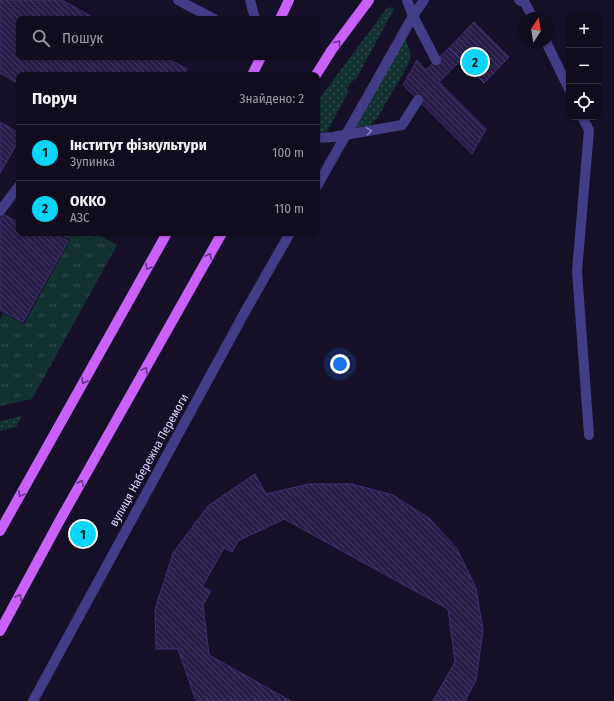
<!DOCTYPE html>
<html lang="uk">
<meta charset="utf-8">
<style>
body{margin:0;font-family:"Fira Sans Condensed",sans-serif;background:#191527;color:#f1f3f6}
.controls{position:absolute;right:12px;top:12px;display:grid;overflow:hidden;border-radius:8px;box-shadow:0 1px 3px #0004}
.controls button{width:36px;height:36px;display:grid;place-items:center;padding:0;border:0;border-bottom:1px solid #302c3c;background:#100c1e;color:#f1f3f6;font:20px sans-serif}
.compass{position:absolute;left:518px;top:12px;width:36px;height:36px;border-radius:50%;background:#100c1e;box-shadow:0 1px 3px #0004;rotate:12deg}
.you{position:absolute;left:340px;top:364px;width:14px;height:14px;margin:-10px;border:3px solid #fff;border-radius:50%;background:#1a73e8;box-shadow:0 0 0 6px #1a73e833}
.badge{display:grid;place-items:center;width:26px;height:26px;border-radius:50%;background:#07d6fa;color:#111;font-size:13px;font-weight:700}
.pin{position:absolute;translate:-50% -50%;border:2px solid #fff;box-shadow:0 1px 4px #0006}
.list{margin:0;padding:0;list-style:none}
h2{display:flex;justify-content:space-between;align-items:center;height:52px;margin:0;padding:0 16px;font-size:17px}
h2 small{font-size:13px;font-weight:400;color:#9c9ba4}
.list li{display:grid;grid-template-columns:26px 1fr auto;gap:12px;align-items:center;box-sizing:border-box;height:56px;padding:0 16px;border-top:1px solid #302c3c}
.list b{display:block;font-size:15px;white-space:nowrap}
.list p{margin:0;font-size:13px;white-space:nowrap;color:#9c9ba4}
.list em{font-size:13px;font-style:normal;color:#9c9ba4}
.icon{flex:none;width:22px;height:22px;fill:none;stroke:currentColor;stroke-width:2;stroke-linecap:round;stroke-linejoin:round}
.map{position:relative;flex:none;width:614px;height:701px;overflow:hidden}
.search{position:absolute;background:#100c1e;box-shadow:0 1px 3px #0004;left:16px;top:16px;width:304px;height:44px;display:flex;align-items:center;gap:10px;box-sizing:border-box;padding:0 14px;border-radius:8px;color:#9c9ba4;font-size:15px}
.panel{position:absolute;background:#100c1e;box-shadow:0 1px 3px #0004;left:16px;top:72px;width:304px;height:164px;border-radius:8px}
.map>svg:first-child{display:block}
</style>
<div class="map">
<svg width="614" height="701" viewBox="0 0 614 701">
<defs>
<pattern id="grass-dots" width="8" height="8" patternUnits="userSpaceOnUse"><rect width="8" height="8" fill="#133131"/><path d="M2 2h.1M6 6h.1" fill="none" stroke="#354e50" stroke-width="1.8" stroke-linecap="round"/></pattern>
<pattern id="park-tufts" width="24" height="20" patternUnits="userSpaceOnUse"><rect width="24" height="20" fill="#133131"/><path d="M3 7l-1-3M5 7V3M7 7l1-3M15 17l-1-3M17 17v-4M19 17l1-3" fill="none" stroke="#354e50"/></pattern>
<pattern id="building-back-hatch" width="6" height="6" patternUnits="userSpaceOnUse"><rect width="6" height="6" fill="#281d48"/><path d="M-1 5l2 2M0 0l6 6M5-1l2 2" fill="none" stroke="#473d63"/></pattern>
</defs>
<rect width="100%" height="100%" fill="#151028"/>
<g fill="url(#grass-dots)">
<polygon points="390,7 394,9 355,81 353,80 346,90 349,91 327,131 317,133 317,102 386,9"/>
<polygon points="405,38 411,54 408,65 376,120 369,126 356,127"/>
<polygon points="22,416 16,427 0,431 0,421"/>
</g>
<polygon fill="url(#park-tufts)" points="57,233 96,233 117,245 32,399 0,406 0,320 3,313 24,324 70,240"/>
<g fill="url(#building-back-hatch)" stroke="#402f74">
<polygon points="0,0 62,0 96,19 19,19 19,57 165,57 187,69 184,75 19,75 19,84 0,73"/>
<polygon points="474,22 509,57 484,83 449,48"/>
<polygon points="449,48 461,60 439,82 486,129 472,154 403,85 417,60 426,70"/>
<polygon points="0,122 19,133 19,140 0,173"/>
<polygon points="3,214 19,223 19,233 53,233 68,241 23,322 0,310 0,220"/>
<polygon points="255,474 266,494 309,484 352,484 393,495 429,518 457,549 476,588 483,630 476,680 465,701 433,701 455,662 448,609 284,519 238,541 232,552 224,548 202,587 211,591 203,605 209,655 291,701 196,701 178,649 156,649 155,609 173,553 208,506"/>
</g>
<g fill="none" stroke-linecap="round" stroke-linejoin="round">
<g stroke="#433c86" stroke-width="10">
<polyline points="178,0 214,19"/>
<polyline points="250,0 255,19"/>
<polyline points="407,0 413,16 436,60"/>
<polyline points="519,0 525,3 533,18"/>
<polyline points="546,42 569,89"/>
<polyline points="582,117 589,130 577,271 589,435"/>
<polyline points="317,138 333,137 402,125 418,100"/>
<polyline points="0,211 19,186"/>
</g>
<g stroke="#433c86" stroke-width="10">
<polyline points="317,186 413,16 424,0"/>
<polyline points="33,701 246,310 290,233"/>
</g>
<g stroke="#ca61fc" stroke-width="10">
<polyline points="280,19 289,0"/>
<polyline points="252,75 261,57"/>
<polyline points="316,75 331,51 369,0"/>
<polyline points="0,531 167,233"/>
<polyline points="0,631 60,520 222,233"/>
</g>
</g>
<defs><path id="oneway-chevron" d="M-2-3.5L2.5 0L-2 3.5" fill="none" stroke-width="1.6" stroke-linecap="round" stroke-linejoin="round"/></defs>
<g stroke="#663487">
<use href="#oneway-chevron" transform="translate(338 43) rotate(-53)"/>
<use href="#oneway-chevron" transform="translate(209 256) rotate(-61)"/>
<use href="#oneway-chevron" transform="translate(148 267) rotate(119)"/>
<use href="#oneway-chevron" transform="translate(145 370) rotate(-61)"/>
<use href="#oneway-chevron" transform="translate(84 381) rotate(119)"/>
<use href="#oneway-chevron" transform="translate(81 483) rotate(-61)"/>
<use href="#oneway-chevron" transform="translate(21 494) rotate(119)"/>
<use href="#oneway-chevron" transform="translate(19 597) rotate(-61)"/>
</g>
<use stroke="#8982bc" href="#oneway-chevron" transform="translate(369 131) rotate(-9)"/>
<g text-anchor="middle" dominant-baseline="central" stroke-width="4" stroke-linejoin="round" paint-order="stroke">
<g font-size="12" fill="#ded7fe" stroke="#151028">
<text transform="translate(149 460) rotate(-61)">вулиця Набережна Перемоги</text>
</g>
</g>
</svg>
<div class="controls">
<button>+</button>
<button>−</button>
<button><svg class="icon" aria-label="locate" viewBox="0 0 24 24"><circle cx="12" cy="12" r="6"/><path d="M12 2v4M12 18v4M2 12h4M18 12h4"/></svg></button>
</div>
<svg class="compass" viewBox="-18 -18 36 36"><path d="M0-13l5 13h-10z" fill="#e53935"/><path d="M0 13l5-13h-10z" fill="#9c9ba4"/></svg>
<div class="you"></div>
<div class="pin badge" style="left:83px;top:534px">1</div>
<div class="pin badge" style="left:475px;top:62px">2</div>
<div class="search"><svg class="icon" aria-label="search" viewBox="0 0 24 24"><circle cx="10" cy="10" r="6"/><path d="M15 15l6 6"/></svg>Пошук</div>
<section class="panel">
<h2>Поруч<small>Знайдено: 2</small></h2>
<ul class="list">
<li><span class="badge">1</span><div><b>Інститут фізкультури</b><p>Зупинка</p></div><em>100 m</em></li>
<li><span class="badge">2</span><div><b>OKKO</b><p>АЗС</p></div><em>110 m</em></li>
</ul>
</section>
</div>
